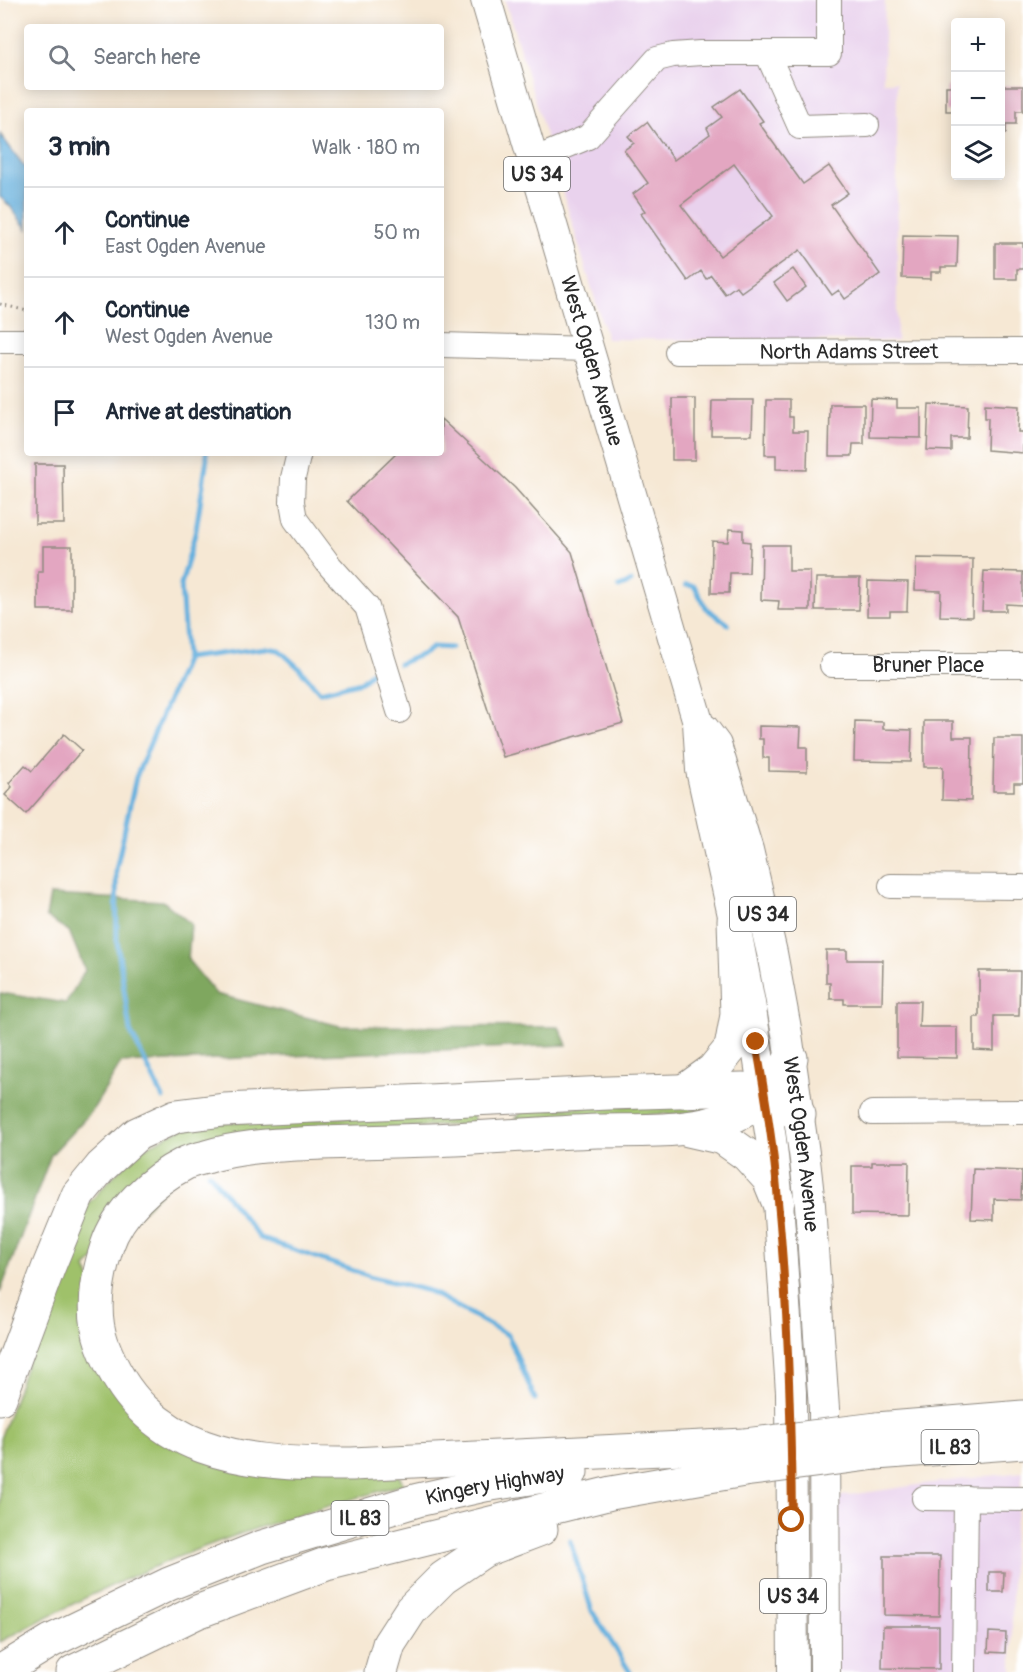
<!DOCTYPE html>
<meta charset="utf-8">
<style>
body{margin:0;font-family:Pangolin,sans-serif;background:#f6f6f7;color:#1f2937}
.controls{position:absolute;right:18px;top:18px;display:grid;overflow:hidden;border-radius:6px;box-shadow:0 3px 15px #0003}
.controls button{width:54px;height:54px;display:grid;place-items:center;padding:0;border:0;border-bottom:2px solid #e0e1e3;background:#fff;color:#1f2937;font:30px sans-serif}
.stop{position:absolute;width:18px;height:18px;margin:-14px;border:4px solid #b45309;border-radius:50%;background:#fff}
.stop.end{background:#b45309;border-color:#fff;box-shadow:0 2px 6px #0008}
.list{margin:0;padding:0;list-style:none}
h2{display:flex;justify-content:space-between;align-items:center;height:78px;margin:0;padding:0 24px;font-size:26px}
h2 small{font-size:20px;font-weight:400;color:#747a83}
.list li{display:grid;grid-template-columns:39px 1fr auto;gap:18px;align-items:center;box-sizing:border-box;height:90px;padding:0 24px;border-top:2px solid #e0e1e3}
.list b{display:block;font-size:22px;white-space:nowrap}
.list p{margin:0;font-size:20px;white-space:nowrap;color:#747a83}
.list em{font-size:20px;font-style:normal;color:#747a83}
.icon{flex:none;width:33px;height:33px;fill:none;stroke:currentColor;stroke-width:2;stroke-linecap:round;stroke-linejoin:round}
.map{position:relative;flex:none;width:1023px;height:1672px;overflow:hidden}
.search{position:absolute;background:#fff;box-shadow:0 3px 15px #0003;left:24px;top:24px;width:420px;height:66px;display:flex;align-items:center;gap:15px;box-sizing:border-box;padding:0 21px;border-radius:6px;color:#747a83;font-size:22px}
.panel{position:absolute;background:#fff;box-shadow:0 3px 15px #0003;left:24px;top:108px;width:420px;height:348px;border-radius:6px}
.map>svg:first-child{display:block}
</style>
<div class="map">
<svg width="1023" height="1672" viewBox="0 0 1023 1672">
<rect width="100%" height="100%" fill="#fff"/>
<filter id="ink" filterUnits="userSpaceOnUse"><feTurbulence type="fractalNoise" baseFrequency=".0167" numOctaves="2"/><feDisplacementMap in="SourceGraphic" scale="12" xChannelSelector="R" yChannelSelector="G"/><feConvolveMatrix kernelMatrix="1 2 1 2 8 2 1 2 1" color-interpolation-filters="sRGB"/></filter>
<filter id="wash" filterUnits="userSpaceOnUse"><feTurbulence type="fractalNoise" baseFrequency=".008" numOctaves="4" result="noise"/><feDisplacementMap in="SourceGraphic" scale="24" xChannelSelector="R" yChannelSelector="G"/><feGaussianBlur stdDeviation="1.35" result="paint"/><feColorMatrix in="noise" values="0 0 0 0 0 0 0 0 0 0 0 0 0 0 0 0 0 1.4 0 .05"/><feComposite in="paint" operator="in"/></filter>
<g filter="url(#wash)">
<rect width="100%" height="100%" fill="#f6e8d4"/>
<g fill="#e9d2ed">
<polygon points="505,0 885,0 883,82 897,82 897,341 607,339"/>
<polygon points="1023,1472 1012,1547 1012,1672 836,1672 836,1497 924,1484"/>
</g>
<g fill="#9fc16b" stroke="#65764b" stroke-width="1.5">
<polygon points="706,1103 709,1111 696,1113 515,1119 525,1109"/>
<path d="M472,1112L475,1124L216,1137L86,1268L146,1428L398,1475L404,1484C326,1507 248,1528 173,1559C114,1583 56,1611 0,1642V1439L65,1257L87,1205L137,1151L192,1124Z"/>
</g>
<polygon fill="#7fa75f" stroke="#556945" stroke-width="1.5" points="50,895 163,901 191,924 188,960 216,994 340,1026 559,1027 567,1045 121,1063 92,1111 51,1155 0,1293 0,993 66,1003 85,970 69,931 46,917"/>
<polygon fill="#65b0de" stroke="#486e84" stroke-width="1.5" points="0,134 27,170 27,229 10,206 0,197"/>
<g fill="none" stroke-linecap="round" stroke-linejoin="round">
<g stroke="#65b0de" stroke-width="5">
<polyline points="686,585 694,586 707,609 728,624"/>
<polyline points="619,587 631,582"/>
<polyline points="186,658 266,648 279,650 299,668 320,692 361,682 374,670"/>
<polyline points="399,664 425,653 433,647 451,648"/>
<polyline points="163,1098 130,1031 117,941 116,870 136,777 186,658 181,585 196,530 207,458 206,453"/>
<polyline points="209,1173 260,1238 369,1276 429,1291 508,1335 535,1399"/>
<polyline points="570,1541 592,1611 630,1672"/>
</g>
</g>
<g id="blocks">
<g fill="#e3a6c1" fill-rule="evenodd">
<rect x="946" y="86" width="10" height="25"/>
<polygon points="1000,86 1023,86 1023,111 1016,111 1016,124 1006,124 1006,133 1000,133"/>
<path d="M740,89L763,121L759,123L803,184L829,166L848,193L831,205L880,274L845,299L839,290L832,295L800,250L741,292L736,286L725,294L711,275L706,279L701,271L688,281L641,214L645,211L633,194L648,183L624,150L634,143L628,136L647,122L674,160L710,134L707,128L722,117L714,107ZM734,164L773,216L720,256L681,205Z"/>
<polygon points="903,235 958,236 957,267 941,267 941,272 931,272 931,279 902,278"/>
<polygon points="995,243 1023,243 1023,269 1017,269 1017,279 995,279"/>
<polygon points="793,269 806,287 787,301 774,283"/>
<rect x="672" y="398" width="23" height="62"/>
<polygon points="871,399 897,400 897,408 921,408 921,438 870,437"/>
<polygon points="712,400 753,400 752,435 711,435"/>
<polygon points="766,400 789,400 789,417 793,417 793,431 808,431 807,470 776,469 776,455 765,455"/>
<polygon points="830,404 864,404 864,444 853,444 852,456 829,456"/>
<polygon points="929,404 968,406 967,438 951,438 951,451 927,450"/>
<polygon points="985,404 1019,406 1018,432 1023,432 1023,453 987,450 988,418 985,418"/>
<polygon points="441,419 515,488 572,552 623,723 503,757 458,617 347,501 397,453 441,453"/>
<polygon points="35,464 63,464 64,524 35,524"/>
<polygon points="729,529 743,530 743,541 750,542 749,573 730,573 729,593 711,593 712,541 728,542"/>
<polygon points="762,545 789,545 789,571 810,571 810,610 778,610 779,601 761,600"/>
<polygon points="43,546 72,546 72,610 38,610 38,572 43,572"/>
<polygon points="916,558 973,559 972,617 940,616 941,591 915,590"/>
<polygon points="984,571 1023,572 1023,605 1006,604 1006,611 982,611"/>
<polygon points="816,578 860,578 859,610 815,610"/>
<polygon points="868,581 908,582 907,611 890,611 890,616 867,616"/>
<polygon points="855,721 883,722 883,729 912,730 911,762 854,761"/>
<polygon points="924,721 953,721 953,737 972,737 971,801 942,800 943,767 924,767"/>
<polygon points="759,726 801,727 800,747 807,747 807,772 769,771 769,758 763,758 763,739 759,739"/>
<polygon points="64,734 82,750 26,814 5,795 12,787 9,783 25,765 32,771"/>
<polygon points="994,738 1023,738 1023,783 1014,783 1014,791 993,791"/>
<polygon points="826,950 847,950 847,960 883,960 882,1004 844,1004 844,999 830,999 830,983 826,983"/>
<polygon points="979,971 1020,971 1019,1016 994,1016 994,1051 974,1050 974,1017 979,1017"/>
<polygon points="897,1001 920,1001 919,1027 957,1027 957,1058 897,1057"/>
<polygon points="872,1162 909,1162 908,1215 852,1214 852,1166 872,1166"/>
<polygon points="973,1169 1022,1171 1021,1200 994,1199 994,1220 971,1219"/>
<polygon points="884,1556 940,1556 939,1616 884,1615"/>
<polygon points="989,1572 1004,1572 1003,1592 989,1592"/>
<polygon points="883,1626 939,1626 939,1669 882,1668"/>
<polygon points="989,1632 1006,1633 1005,1653 988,1652"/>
</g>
</g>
</g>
<g filter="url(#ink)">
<use href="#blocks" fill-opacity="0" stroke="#908a80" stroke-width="1.5"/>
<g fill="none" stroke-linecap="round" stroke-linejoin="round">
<defs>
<g id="minor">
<polyline points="767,53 800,127 867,125"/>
<polyline points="533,160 588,137 657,59 673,55 701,53 829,53 829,0"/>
<polyline points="0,341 27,341"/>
<polyline points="441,345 589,349"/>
<path id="s1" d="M677,352L1023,351"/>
<polyline points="299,453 293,478 292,502 295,519 330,566 367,607 399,711"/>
<path id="s2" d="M832,665H1023"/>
<polyline points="891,886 1023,887"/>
<polyline points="872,1113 1023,1112"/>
<polyline points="924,1498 1023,1499"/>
<polyline points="964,1672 966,1498"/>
</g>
<g id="major">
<path id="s3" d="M486,0L698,722L701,770L734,920L750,1003L771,1139L778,1201L791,1392L793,1672"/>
<path id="s4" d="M704,729L716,745L748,850L772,953L787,1034L805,1160L810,1205L824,1409L825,1672"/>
</g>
<g id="highway">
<polyline points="684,1091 713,1070 731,1048 737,1015 734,920"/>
<polyline points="688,1130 723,1138 747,1155 769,1179 778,1201"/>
<polyline points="0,1398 49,1266 78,1195 101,1167 137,1134 176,1116 224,1110 609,1093 743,1089 775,1099 799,1115"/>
<polyline points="877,1429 1023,1417"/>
<path d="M745,1445L352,1464C247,1465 144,1457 102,1343C91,1312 97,1277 107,1246C118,1212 152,1180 184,1164C191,1160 199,1159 206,1157C243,1145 282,1145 321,1143C357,1142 394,1141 431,1140C487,1138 542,1133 598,1131C644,1130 693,1134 736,1115C760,1104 779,1081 791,1058"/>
<polyline points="876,1453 1023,1442"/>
<path id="s5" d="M0,1672L51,1641L169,1584L262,1547L418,1500L485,1485L571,1472"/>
<polyline points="73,1672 197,1612 326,1564 611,1493 744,1470"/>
<polyline points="381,1672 389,1644 411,1610 443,1578 483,1551 541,1529"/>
</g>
</defs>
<use href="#minor" stroke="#908a80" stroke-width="26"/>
<use href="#major" stroke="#908a80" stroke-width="32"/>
<use href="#highway" stroke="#908a80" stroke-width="35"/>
<polyline stroke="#908a80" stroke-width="3" stroke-dasharray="1.5 4.5" stroke-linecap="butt" points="0,304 27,311"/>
<use href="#minor" stroke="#fff" stroke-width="24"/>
<use href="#major" stroke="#fff" stroke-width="30"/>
<use href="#highway" stroke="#fff" stroke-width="33"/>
<defs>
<g id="highway-bridge">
<polyline points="745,1445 877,1429"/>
<polyline points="744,1470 876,1453"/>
</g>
</defs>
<use href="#highway-bridge" stroke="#908a80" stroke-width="35" stroke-linecap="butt"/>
<use href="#highway-bridge" stroke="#fff" stroke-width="33"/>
</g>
</g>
<g fill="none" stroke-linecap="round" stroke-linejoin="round" filter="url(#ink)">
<path stroke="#b45309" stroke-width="8" d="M756,1042C765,1095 774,1148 778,1201C788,1307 791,1414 792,1520"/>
</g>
<g text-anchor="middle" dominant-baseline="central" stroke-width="5" stroke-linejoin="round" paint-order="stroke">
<g fill="#fff" stroke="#6b6b6b" stroke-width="1.5">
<rect x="504" y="157" width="66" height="34" rx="4.5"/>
<rect x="730" y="897" width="66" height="34" rx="4.5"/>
<rect x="921.5" y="1430" width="57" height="34" rx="4.5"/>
<rect x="331.5" y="1501" width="57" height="34" rx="4.5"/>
<rect x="760" y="1579" width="66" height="34" rx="4.5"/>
</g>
<g font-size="20" font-weight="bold" fill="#2b2b2b">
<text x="537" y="174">US 34</text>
<text x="763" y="914">US 34</text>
<text x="950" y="1447">IL 83</text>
<text x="360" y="1518">IL 83</text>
<text x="793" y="1596">US 34</text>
</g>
<g font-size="21" fill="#2b2b2b" stroke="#fff">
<text stroke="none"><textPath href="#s1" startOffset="172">North Adams Street</textPath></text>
<text stroke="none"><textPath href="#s3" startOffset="376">West Ogden Avenue</textPath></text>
<text stroke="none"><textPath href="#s2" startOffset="96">Bruner Place</textPath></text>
<text stroke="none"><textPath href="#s4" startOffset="429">West Ogden Avenue</textPath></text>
<text stroke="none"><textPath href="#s5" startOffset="532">Kingery Highway</textPath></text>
</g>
</g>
</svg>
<div class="controls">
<button>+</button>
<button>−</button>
<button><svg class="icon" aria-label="layers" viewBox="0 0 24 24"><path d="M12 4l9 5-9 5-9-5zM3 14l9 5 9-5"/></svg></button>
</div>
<div class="stop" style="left:792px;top:1520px"></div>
<div class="stop end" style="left:756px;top:1042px"></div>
<div class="search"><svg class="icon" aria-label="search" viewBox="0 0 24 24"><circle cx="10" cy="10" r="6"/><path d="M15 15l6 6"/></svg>Search here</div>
<section class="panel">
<h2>3 min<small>Walk · 180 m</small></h2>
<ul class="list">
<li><svg class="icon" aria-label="ahead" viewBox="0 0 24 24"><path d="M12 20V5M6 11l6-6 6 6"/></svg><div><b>Continue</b><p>East Ogden Avenue</p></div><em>50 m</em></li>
<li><svg class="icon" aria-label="ahead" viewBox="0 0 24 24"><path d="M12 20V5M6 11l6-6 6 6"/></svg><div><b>Continue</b><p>West Ogden Avenue</p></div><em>130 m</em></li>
<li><svg class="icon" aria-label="arrive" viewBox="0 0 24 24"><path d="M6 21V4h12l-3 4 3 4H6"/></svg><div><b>Arrive at destination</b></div></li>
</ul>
</section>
</div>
